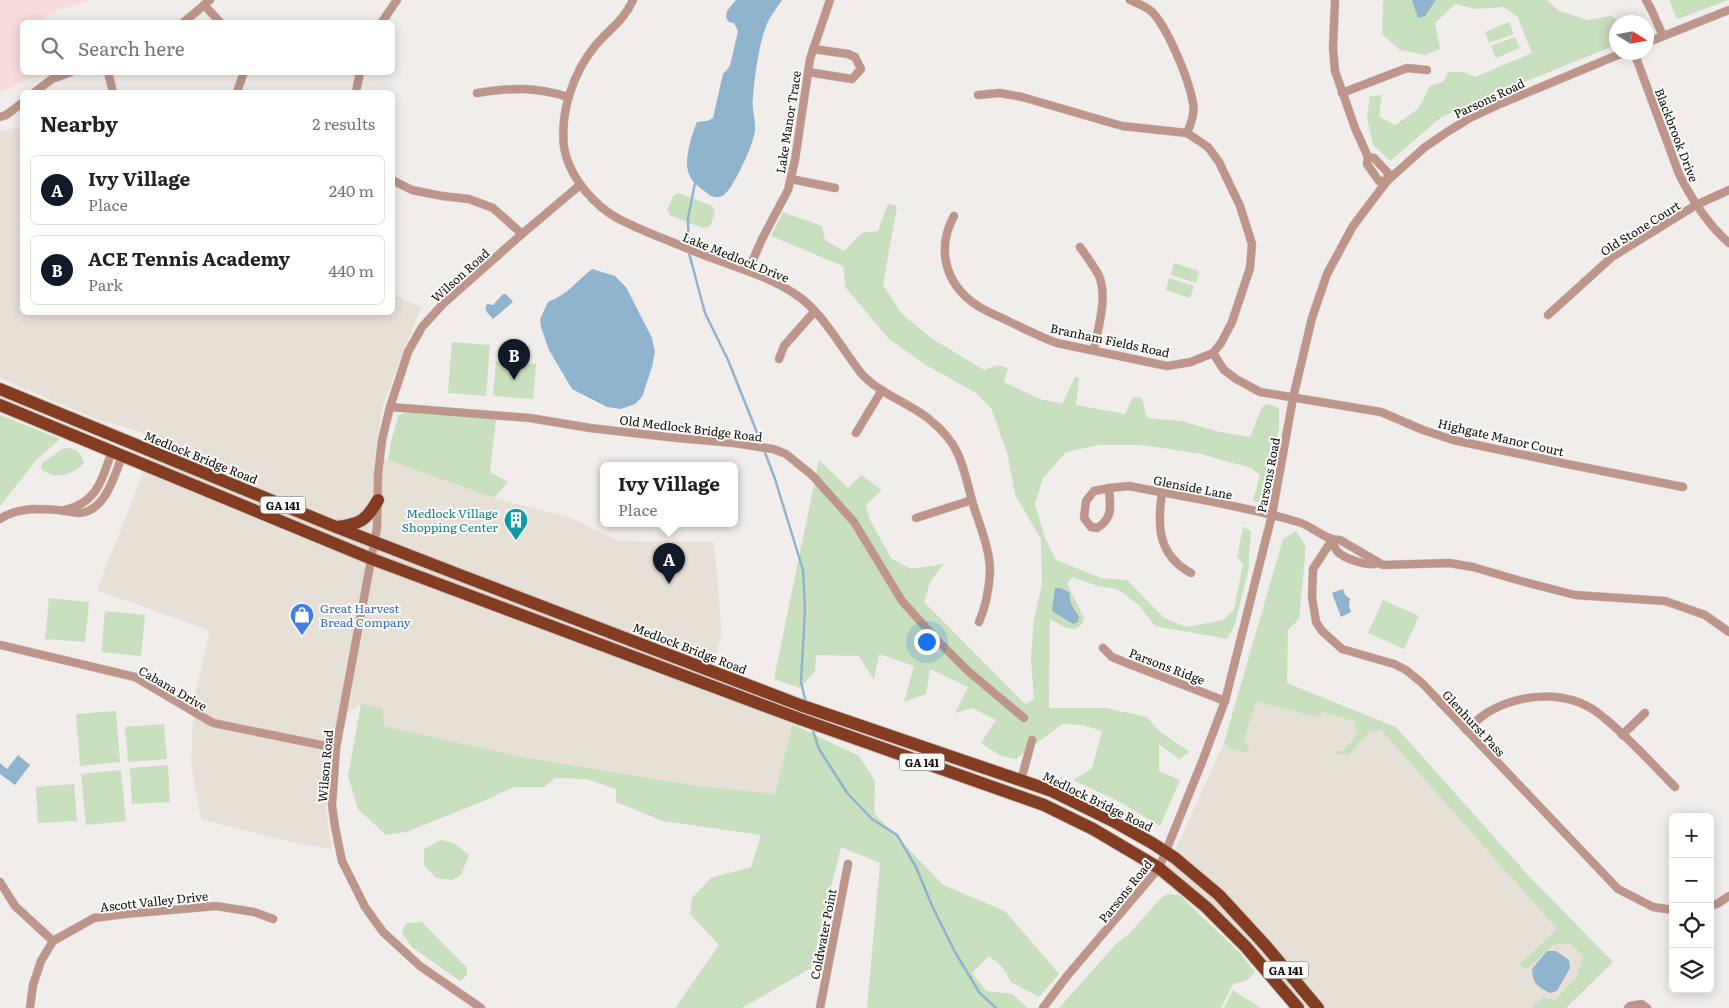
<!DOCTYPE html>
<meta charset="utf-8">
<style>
body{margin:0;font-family:Literata,serif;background:#f2f2f2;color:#222}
.controls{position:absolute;right:15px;bottom:15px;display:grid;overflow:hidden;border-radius:8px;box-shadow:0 2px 12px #0003}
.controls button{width:45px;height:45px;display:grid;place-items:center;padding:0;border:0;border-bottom:1px solid #e0e0e0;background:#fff;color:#222;font:25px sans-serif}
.compass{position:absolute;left:1609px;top:15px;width:45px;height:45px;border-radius:50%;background:#fff;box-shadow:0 2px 12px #0003;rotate:101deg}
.you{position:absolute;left:926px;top:641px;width:18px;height:18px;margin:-12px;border:4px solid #fff;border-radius:50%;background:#1a73e8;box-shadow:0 0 0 8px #1a73e833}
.badge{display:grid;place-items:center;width:32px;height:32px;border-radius:50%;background:#111827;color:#fff;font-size:16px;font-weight:700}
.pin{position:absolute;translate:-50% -41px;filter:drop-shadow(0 1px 2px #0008)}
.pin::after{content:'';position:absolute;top:26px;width:18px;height:15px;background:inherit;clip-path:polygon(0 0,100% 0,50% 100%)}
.popup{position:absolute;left:600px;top:462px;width:138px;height:65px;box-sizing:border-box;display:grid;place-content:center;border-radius:8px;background:#fff;filter:drop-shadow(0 1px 4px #0005);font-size:16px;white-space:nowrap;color:#767676}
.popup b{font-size:19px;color:#222}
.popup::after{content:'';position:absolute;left:50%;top:100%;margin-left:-10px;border:10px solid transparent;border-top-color:#fff}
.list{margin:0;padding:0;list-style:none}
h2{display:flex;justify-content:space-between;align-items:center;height:65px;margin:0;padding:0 20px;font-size:21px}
h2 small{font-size:16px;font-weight:400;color:#767676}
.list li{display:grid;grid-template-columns:32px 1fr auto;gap:15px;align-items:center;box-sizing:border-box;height:70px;margin:0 10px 10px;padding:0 10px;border:1px solid #e0e0e0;border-radius:8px}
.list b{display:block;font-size:19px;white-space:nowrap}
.list p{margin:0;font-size:16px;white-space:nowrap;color:#767676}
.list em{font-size:16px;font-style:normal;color:#767676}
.icon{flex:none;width:28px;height:28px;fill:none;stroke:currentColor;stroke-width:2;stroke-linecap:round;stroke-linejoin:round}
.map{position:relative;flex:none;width:1729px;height:1008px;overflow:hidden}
.search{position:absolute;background:#fff;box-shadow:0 2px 12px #0003;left:20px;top:20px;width:375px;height:55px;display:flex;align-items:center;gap:12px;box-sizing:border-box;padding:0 18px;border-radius:8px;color:#767676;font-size:19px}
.panel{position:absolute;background:#fff;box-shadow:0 2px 12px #0003;left:20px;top:90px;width:375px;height:225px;border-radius:8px}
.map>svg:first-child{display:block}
</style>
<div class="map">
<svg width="1729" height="1008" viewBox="0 0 1729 1008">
<rect width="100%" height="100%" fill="#f0edea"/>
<g fill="#e7e0d7">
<polygon points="22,126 22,312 392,312 393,295 421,307 382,408 375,455 494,498 569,517 619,541 714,542 722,634 710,675 794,712 775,795 698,786 522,757 384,726 361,704 338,718 336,757 326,808 332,849 286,841 201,819 191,763 194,698 210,631 97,590 156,439 134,430 96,419 0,378 0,132"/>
<polygon points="1255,702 1320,718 1322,712 1354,721 1357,733 1352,741 1343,751 1336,751 1349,755 1369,732 1381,730 1557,929 1520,964 1526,970 1554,944 1570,944 1585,956 1576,977 1554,1001 1543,997 1531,1008 1299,1008 1167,868 1224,743 1230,749 1245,753 1250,748 1244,740"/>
</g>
<polygon fill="#f8dcdd" points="0,0 88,0 46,15 41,22 22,22 22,72 43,73 0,92"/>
<g fill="#c8e0bd">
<polygon points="1385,0 1547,0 1559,11 1588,20 1611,16 1621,22 1616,22 1616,45 1519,84 1468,107 1443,116 1390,161 1373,144 1367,118 1370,96 1382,95 1379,117 1395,125 1418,109 1430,86 1443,82 1448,72 1464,72 1475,77 1532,53 1517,16 1503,7 1477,9 1455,4 1435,23 1440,49 1425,55 1400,50 1382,34 1383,2"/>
<polygon points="1669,0 1729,0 1677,19"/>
<polygon points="1509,22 1514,34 1489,43 1485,32"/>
<polygon points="1515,37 1520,48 1496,58 1491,46"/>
<polygon points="679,193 712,206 715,213 710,226 703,228 671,216 667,210 673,196"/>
<path d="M888,204L897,206L883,285L902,314L931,338L984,370L997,365L1008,368L1004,382L1040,399L1062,404L1075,377L1079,378L1076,405L1125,414L1133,397L1142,398L1147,418L1181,421L1220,432L1250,437L1262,407L1268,404L1279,408V430L1265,475L1259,502L1253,501L1260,475L1251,468L1201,454L1143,445H1099L1066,452L1043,478L1035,504L1045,538L1056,560L1101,578L1127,580L1164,618L1187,627L1223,620L1234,609L1243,564L1237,557L1243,527L1251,531C1251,543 1248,555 1249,567L1235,624L1227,639L1155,626L1139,605L1117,589L1098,586L1072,577L1067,584L1084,617L1082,624L1075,629L1064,627L1050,619L1049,708H1106L1147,717L1159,731L1190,752L1179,759L1159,744V771L1180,780L1160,826L1118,801L1073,780L1092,768L1102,731L1083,725L1062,724L1016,759L1001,756L981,743L996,720L972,708L955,713L968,687L930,669L926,694L904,702L914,666L879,654L874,680L859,656L816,655L815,671L800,688L774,679L819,460L848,488L861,475L882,490L866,505L870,520L891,558L911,569L944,564L930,582L924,602L1025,704L1034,699L1031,659L1034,619L1042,584L1041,539L1015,495L1008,456L991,408L976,393L926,365L890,340L846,288L843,266L771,236L783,212L822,226L825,240L844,251L862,233L878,231Z"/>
<polygon points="1174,263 1199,271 1196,283 1171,275"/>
<polygon points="1169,278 1194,286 1190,298 1166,290"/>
<polygon points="452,342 490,345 486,396 448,393"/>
<polygon points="496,361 536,364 533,399 493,396"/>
<polygon points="408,411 496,419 490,472 508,482 494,498 388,460 391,442 398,416"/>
<polygon points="0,415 60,439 37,459 0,506"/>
<path d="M64,448C75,448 81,452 84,463C72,475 56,481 41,469L42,463Z"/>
<polygon points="1296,531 1306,547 1299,619 1288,630 1287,683 1396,727 1528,875 1613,962 1566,1008 1531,1008 1543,997 1555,1000 1576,977 1584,956 1570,944 1554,944 1526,970 1519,965 1557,929 1381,730 1369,732 1349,755 1336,754 1335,751 1343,751 1352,741 1357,733 1354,721 1322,712 1320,718 1256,702 1244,740 1250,748 1246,753 1230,749 1224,743 1283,539"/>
<polygon points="49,598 89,602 85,642 45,639"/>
<polygon points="1383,600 1419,616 1404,649 1368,633"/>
<polygon points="105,611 145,615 141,656 101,652"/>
<polygon points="361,704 383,708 384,726 522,757 698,786 775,794 792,724 859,756 875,781 874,813 943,885 1005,911 1059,974 1039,997 1011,982 1003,968 989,956 972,973 987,991 1012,994 1028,1008 867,1008 880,863 841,847 811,968 742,1008 675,1008 719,945 690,914 692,898 711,878 751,867 761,835 663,821 616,802 616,789 587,779 555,778 544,787 514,787 486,800 406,832 386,835 358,809 348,776"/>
<polygon points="116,711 120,762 80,766 76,714"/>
<polygon points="164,724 167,759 128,762 125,727"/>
<polygon points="168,765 170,802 132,804 130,768"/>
<polygon points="121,770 126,821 86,825 81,774"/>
<polygon points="74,784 77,821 38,823 36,787"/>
<polygon points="441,840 454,843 469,855 461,875 452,880 436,878 424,865 424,849"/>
<polygon points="1168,894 1179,895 1240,953 1255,972 1246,981 1233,984 1221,1008 1059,1008 1117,943 1129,934 1162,897"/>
<polygon points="422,922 467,968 467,975 460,981 412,947 402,933 406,923"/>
<polygon points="1233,990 1261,1008 1224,1008"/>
</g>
<g fill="#90b3ce">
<path d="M736,0H782C776,9 768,19 765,29C758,50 755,75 753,97C751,108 756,119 755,131C754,143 734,187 724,195C718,199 711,197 707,193C700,188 692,182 689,174C683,161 692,134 697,122L707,121L713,118L723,74L730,66L738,31L734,23L729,22L726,18L727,11Z"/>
<polygon points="1412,0 1436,0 1425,16 1418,18"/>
<path d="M592,269L615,276L626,287L652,338L655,352L652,367L642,397L635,404L621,409L607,407L572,389L549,350L541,327L540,319L548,302C567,295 577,281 592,269Z"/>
<path d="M503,294H506L513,302L493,319C489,314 483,311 487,304L493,305Z"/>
<polygon points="1055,588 1060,588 1069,592 1071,604 1079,617 1078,622 1073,624 1052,611"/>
<polygon points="1343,589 1345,595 1350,599 1349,606 1351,612 1341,617 1332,593"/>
<polygon points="18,755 30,765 15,785 0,774 0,763 7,769"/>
<path d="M1547,951H1556L1569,960L1570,968L1557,991L1550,993C1537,986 1533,984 1532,969Z"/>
</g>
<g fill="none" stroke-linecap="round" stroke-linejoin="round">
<g stroke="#90b3ce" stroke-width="2.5">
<polyline points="695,183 688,218 689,253 705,313 728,360 762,445"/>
<polyline points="764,450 775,479 803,570 805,609 801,682 806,703"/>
<polyline points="812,728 819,749 848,794 872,819 897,835 916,867 933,908 955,952 979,992 996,1008"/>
</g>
<defs>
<g id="minor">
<path d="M633,0C624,21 609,29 595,46C573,73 560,112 564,147C568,173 588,198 609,213C622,222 638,228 652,234C675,243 697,253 720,261C745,270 773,279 795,294C822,311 841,348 861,373C879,394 908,402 929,419C940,428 951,439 957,452C964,467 968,484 972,501C979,524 990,548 990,572C989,590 986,606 979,622"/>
<path d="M1130,0C1138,4 1149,7 1154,14C1169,32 1189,79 1193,103C1195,112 1191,124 1187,133"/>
<polyline points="1335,0 1333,48 1335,71 1355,128 1368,157 1367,164 1379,181 1387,181"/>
<polyline points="1646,0 1652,11 1663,36"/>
<polyline points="204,5 220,22"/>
<polyline points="184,22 210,0"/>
<polyline points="382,22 397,0"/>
<polyline points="1646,43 1729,10"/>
<path d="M1634,52L1679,174C1692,200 1707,224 1729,243"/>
<polyline points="108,72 113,92"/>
<polyline points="808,72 852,79 861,69 855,57 848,54 813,49"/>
<polyline points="35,92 52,79 71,72"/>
<polyline points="237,92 244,72"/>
<polyline points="356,92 360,72"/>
<path d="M477,93C512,88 534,86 568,97"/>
<polyline points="1342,93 1407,68 1427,70"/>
<polyline points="0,117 6,115 22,103"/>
<polyline points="1368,157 1374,158 1388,173 1387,181"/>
<polyline points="791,179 835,188"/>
<polyline points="392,180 412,190 442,196 469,199 493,208 522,234"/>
<path d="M954,216C936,249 945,285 978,306C987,312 998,316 1008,321C1025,329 1040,337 1057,343L1167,366L1191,362L1213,353L1221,343L1232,322L1250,268L1252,244L1240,206L1219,162L1208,147L1187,133L1122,126L1022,97L1000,93L978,95"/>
<path d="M1080,247C1086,256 1094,266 1099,276C1108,298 1098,327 1094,350"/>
<polyline points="748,271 762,239 788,190 795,160 810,59 830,0"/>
<polyline points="1548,315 1612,257 1696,205 1729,190"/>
<polyline points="1213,353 1224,370 1236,379 1260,392 1381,412 1423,430 1453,440 1567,464 1683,487"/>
<polyline points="779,359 784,346 814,312"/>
<polyline points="390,407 530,418 590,428 677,438 734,443 773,449 786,454 813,476 854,522 902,601 937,640 968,671 1024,718"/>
<polyline points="856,433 882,390"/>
<path d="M1109,488L1129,486C1185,497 1243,506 1298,522C1313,526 1324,540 1340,540L1383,565L1449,563L1473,567L1521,581L1575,595L1665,601L1705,615L1729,632"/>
<path d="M1109,488C1110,505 1114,518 1097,528L1091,527L1084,518L1086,501L1094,491Z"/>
<path d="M1162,492C1157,527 1158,555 1191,573"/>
<path d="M65,510C98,502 102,479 112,451"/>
<polyline points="916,518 972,500"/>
<path d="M0,519C10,512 20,510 33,509C43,509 54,509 64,511C69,511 75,513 80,513C105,511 115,475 122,456"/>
<polyline points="1332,540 1313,569 1312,597 1316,622 1322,631 1342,649 1394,664 1406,670 1422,683 1618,889 1653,907 1673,910"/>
<path d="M1332,540C1333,543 1335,549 1337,551C1344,559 1369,567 1378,563"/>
<polyline points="0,645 135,677 213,723 336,748"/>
<polyline points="1103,648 1112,657 1129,664 1225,701"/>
<path d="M1466,730C1473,724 1481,716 1490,711C1522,693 1567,690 1598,713C1626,734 1651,763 1675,787"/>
<polyline points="1622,735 1645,713"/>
<polyline points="1021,780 1032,740"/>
<polyline points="0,882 15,906 53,941"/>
<polyline points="1710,906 1717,904 1729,896"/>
<polyline points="30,1008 33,985 41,961 53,941 94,918 125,914 216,906 254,912 273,919"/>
<polyline points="481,1008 420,966 383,932 365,907 342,861 335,827 332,805 336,748 377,528 378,475 382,440 390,407 408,352 422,327 443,304 522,234 580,185"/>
<polyline points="820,1008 848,864"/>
<polyline points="1043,1008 1067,976 1159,868 1202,762 1225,701 1272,515 1293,398 1312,318 1327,274 1353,226 1387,181 1425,147 1447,132 1470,118 1500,104 1625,52"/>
<polyline points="1628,1008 1630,1006 1642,1004 1647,1008"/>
</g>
<g id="trunk">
<polyline points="0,389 336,527 460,575 800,705 1052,791 1113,821 1152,843 1175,858 1219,895 1266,946 1318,1008"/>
<polyline points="0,405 372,559 800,719 1044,805 1093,829 1159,868 1206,907 1246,947 1298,1008"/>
<path d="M337,527C360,524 366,521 378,500"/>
</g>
</defs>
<use href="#minor" stroke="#ccc9c6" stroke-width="9"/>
<use href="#trunk" stroke="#ccc9c6" stroke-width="14"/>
<use href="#minor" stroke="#bd9689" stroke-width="8"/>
<use href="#trunk" stroke="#843c22" stroke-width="12"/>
</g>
<defs>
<symbol id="building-pin" viewBox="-11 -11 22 30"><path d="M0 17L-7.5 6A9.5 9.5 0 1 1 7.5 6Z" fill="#0f9aa8" stroke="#fdfbf8"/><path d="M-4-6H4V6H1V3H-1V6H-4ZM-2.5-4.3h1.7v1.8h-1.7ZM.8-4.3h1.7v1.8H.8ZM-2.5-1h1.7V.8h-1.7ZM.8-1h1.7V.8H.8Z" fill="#fff"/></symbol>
<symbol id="shop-pin" viewBox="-11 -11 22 30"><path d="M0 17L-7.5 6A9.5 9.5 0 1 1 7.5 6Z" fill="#3f7fe0" stroke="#fdfbf8"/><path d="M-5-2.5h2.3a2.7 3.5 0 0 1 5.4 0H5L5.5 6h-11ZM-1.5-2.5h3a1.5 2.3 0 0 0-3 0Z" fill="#fff"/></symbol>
</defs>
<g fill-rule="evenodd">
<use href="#building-pin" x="502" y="506" width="28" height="38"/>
<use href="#shop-pin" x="288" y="601" width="28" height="38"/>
</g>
<g text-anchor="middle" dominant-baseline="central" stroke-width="4" stroke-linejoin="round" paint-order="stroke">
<g fill="#fdfbf8" stroke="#555453" stroke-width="1">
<rect x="260.5" y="496.5" width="45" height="17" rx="4"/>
<rect x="899.5" y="753.5" width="45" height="17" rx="4"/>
<rect x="1263.5" y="961.5" width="45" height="17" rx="4"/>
</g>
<g font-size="11" font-weight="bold" fill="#0d0c0c">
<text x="283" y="505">GA 141</text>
<text x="922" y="762">GA 141</text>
<text x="1286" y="970">GA 141</text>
</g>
<g font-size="12" fill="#0d0c0c" stroke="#fdfbf8">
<text transform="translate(1489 98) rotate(-25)">Parsons Road</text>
<text transform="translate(788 122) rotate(-81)">Lake Manor Trace</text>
<text transform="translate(1677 135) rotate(69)">Blackbrook Drive</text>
<text transform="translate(1640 228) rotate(-32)">Old Stone Court</text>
<text transform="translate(736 257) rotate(22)">Lake Medlock Drive</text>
<text transform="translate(460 275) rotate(-42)">Wilson Road</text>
<text transform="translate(1110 340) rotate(12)">Branham Fields Road</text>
<text transform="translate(691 428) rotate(7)">Old Medlock Bridge Road</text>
<text transform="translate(1501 437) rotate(13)">Highgate Manor Court</text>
<text transform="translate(201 457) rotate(22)">Medlock Bridge Road</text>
<text transform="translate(1268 475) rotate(-79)">Parsons Road</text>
<text transform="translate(1193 487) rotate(11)">Glenside Lane</text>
<text transform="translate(690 648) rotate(21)">Medlock Bridge Road</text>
<text transform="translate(1167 666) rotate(21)">Parsons Ridge</text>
<text transform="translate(173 688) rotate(30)">Cabana Drive</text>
<text transform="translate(1474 723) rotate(47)">Glenhurst Pass</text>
<text transform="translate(325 766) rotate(-85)">Wilson Road</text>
<text transform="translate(1098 801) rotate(26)">Medlock Bridge Road</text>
<text transform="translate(1125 891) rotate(-51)">Parsons Road</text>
<text transform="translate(154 901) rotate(-6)">Ascott Valley Drive</text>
<text transform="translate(823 934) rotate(-79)">Coldwater Point</text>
</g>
<g font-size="12" fill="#0d838f" stroke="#fdfbf8" text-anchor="end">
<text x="498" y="513">Medlock Village<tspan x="498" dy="14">Shopping Center</tspan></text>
</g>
<g font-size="12" fill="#366cbe" stroke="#fdfbf8" text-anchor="start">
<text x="320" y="608">Great Harvest<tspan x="320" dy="14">Bread Company</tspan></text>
</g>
</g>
</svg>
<div class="controls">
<button>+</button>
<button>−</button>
<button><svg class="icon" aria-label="locate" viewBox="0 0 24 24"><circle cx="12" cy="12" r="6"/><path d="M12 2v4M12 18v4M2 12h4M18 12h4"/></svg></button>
<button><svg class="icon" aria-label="layers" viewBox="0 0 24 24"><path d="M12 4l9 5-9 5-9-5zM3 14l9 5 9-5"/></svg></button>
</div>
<svg class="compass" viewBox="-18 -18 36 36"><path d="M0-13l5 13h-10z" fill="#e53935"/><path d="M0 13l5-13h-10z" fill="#767676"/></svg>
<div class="you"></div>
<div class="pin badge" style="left:669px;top:584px">A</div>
<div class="popup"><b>Ivy Village</b>Place</div>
<div class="pin badge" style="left:514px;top:380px">B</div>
<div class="search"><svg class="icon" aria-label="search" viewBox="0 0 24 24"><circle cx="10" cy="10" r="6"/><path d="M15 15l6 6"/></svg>Search here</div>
<section class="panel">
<h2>Nearby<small>2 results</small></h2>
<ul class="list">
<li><span class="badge">A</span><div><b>Ivy Village</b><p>Place</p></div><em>240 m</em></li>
<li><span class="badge">B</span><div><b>ACE Tennis Academy</b><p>Park</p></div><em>440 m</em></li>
</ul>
</section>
</div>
